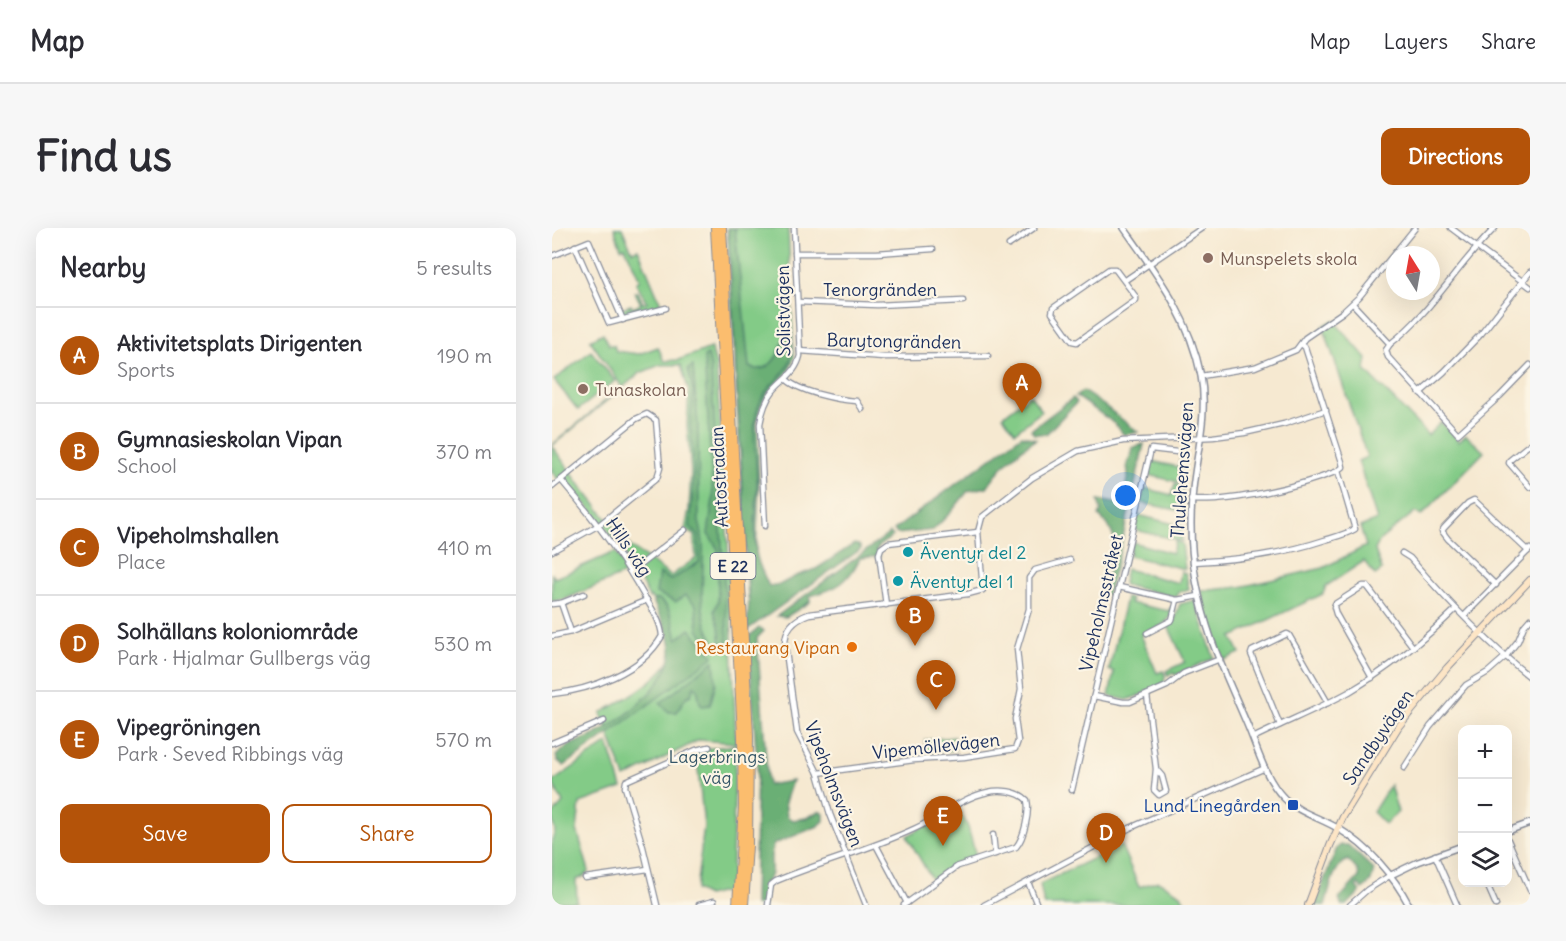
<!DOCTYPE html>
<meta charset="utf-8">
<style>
body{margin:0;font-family:Delius,sans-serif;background:#f7f7f7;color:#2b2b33}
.controls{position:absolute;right:18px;bottom:18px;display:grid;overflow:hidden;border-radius:12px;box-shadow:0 6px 24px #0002}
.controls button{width:54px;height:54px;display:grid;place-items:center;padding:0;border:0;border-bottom:2px solid #e1e1e2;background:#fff;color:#2b2b33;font:30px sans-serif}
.compass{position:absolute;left:834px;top:18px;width:54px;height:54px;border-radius:50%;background:#fff;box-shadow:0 6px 24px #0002;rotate:349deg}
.you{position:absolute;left:574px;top:268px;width:21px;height:21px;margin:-15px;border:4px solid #fff;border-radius:50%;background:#1a73e8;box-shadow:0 0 0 9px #1a73e833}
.badge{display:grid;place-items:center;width:39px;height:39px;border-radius:50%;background:#b45309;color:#fff;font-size:20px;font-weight:700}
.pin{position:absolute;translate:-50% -50px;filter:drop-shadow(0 2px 3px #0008)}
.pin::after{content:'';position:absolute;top:32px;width:21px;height:18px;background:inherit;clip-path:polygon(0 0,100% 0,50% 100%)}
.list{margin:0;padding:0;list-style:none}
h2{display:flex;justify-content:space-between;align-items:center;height:78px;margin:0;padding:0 24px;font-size:26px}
h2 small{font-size:20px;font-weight:400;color:#7c7c81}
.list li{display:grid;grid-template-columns:39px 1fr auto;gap:18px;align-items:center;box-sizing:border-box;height:96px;padding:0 24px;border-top:2px solid #e1e1e2}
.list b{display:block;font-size:22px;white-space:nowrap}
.list p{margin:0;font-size:20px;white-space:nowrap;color:#7c7c81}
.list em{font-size:20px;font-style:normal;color:#7c7c81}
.actions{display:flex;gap:12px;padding:18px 24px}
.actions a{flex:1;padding:14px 0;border:2px solid #b45309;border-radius:12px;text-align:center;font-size:21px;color:#b45309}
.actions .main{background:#b45309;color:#fff}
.icon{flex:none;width:33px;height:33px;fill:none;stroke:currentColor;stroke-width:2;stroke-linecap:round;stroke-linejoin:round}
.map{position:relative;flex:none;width:978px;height:677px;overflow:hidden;border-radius:12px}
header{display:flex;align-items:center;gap:36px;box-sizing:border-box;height:84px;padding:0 30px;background:#fff;border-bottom:2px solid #e1e1e2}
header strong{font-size:28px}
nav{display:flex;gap:33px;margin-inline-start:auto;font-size:21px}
.intro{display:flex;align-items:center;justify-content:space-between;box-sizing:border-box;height:144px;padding:0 36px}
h1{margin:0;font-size:42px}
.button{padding:15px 27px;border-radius:12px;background:#b45309;color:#fff;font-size:21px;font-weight:700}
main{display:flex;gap:36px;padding:0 36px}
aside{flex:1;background:#fff;border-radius:12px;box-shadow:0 6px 24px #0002}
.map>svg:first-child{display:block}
</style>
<header>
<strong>Map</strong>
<nav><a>Map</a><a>Layers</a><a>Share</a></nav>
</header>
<div class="intro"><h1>Find us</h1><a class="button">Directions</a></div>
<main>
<aside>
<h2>Nearby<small>5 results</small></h2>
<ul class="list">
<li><span class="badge">A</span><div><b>Aktivitetsplats Dirigenten</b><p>Sports</p></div><em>190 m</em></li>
<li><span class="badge">B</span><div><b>Gymnasieskolan Vipan</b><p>School</p></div><em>370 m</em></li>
<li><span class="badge">C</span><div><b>Vipeholmshallen</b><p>Place</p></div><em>410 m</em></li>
<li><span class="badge">D</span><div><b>Solhällans koloniområde</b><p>Park · Hjalmar Gullbergs väg</p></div><em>530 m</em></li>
<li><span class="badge">E</span><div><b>Vipegröningen</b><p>Park · Seved Ribbings väg</p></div><em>570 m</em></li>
</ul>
<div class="actions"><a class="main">Save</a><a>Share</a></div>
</aside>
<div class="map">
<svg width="978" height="677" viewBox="0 0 978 677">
<rect width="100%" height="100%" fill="#fcf5e5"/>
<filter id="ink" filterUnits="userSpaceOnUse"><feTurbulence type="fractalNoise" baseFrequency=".0167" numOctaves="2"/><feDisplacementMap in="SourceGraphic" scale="12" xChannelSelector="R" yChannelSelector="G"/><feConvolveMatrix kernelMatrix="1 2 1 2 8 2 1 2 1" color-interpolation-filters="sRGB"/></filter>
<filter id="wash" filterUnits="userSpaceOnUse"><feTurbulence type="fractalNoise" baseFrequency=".008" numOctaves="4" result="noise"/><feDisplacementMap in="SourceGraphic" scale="24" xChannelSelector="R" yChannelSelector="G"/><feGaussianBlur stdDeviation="1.35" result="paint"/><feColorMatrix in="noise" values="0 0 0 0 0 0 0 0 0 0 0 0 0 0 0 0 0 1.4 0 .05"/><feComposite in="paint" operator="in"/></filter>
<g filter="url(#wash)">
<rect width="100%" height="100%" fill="#f6e9d1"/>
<g fill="#83cb87" stroke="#4f7d72" stroke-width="1.5" fill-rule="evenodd">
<polygon points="62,0 70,0 80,23 86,21 109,76 74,87 70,85 70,80 79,77 81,80 89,76 83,64 86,64 91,75 95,74 84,55 88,52 73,19 69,20"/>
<polygon points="175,0 236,0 242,130 236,144 216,165 209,178 205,195 207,257 204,328 208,368 196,370"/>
<polygon points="781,92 815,131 813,142 876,207 889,194 907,213 914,207 932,224 869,288 863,284 828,312 823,322 830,342 823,347 812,333 774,358 771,366 680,409 688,425 672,432 654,385 649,363 688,359 771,340 814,318 808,299 825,292 806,233 815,229 771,98"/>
<path d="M51,105L57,117H62L64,123L87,126L106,119L112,133L126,132L159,120L164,137L176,317L184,515L147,512L73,550L49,485C71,472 122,446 122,417C121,409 106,382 102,374L99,369L97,370C77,325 43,285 10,249L6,251L0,244V217L70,159L38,112ZM108,137H129L137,164L135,197L139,243L137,282L133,302L142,307L144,330L119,348L80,320L68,307L28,257L0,218L88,145Z"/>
<polygon points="39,123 63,153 26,182 2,152"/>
<polygon points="478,167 490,183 463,204 451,188"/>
<polygon points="629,229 633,236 631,255 596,247 599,233 626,239"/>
<polygon points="623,256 631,259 630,283 589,275 592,260 620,267"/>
<polygon points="629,286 630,313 583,302 586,287 626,297"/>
<polygon points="623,313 630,316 633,341 577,328 580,314 620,325"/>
<polygon points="63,324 77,344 11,372 0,373 0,346 3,350"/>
<polygon points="574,341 627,355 629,343 634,346 637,361 626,364 625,369 572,357 571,354"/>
<path d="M574,370L579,371L578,375L617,383L618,380L621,381C617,398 604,400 589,407L605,445L611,443L613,447L612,455L601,462L575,472L557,468L562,444L557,442Z"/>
<polygon points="643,372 662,430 623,447 622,445 616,447 614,443 633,434 616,398 623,391 628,376"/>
<polygon points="402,509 403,522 374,525 373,512"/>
<polygon points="56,515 70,560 28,575 25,602 37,643 31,649 24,652 25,674 0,674 0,612 3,604 0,587 11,575 0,554"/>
<polygon points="184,517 179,662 155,668 144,662 152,598 144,522"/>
<polygon points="838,557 846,584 833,596 821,584"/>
<polygon points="406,579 416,599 424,628 400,638 380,652 355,608"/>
<polygon points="569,617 587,659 606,653 629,666 634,677 492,677 488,656"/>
</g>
<g fill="#6aaf74" stroke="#426f69" stroke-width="1.5">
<path d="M176,0H183L197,139C218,148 229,124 233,107L238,105L240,108C244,153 217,146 206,180C198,205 206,233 205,258C205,280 201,302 204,323C205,335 212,347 217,358L229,356L244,348L264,341L302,316L307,317L309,321L195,402L197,372Z"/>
<polygon points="156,127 159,139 176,414 169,417 167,398 162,383 166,373 166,321 156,306 161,271 152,129"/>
<path d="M141,138L146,197L147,294C159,332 139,379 162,413L161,419L146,402L144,377L133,367L124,374L104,365L107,345L119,352L147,334L146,307L138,299L142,242L138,197L141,164L136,141Z"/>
<polygon points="531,163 553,178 586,204 572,207 563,196 524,168"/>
<polygon points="521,170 525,174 494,206 482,206 479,202"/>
<path d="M470,207L484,211C464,224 448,239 435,259L416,263L399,284L381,302L345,306L342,302Z"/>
<polygon points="592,216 567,327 555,367 550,367 549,363 557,343 562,310 556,297 547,288 549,283 546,272 570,276 576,246 575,236 580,225 580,220"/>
<path d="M338,305L341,308L328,317L324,322L328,328L308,330C296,355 285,361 258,368V374L234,389L225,388Z"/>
<path d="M106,371C120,377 121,397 125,411L138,401L161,427L160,430C110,466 62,503 12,538L5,532L4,528C16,514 32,513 48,504C74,490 121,452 119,420C118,403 106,388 101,372Z"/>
<path d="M207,400L212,403L205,410L216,557L240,553L233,574L235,588L240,592L254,590L268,583L272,586V593L266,598L222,616C214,633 226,643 212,657L211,677H202L205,537L196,409Z"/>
<polygon points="162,433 164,455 158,477 150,478 148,475 145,460 142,458 139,467 134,469 125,484 117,484 108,475"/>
<path d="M789,617H796L822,642L819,653L811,661L806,656L804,658L808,664L795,677H789L787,671L807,649L806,643L796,632C780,638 778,662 773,677H762L785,620Z"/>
</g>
</g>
<g filter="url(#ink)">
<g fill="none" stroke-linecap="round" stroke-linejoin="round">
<defs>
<g id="minor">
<polyline points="899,0 978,59"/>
<polyline points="457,17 482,0"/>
<polyline points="23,18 57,95 114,80"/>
<polyline points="243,25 325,25 381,21"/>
<polyline points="0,28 37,13 71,92"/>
<polyline points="572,53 584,69 584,72 525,114 520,113 500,85 501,80 557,41 563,41 572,53 650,0"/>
<polyline points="246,74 325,77 411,73"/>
<polyline points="801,76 838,116 834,122 836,129 906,206 948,168 978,137"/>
<path d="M838,116C880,84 905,37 943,0"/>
<polyline points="248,123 332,129 436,128"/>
<polyline points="649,148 703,139 744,122 753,110 791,84 807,69 863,0"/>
<path d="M234,151C247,164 287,172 305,173L310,181"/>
<polyline points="868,165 892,144 929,106 978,44"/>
<polyline points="978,216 958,232 957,235 978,259"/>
<polyline points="0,259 84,191 95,186 104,192 108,240 105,250 47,297 0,323"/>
<path d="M639,272C679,275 749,258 786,243"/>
<path d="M213,298L208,196C210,184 213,173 221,163C231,151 244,145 248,128L242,0"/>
<path d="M850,325L858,330C895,373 934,414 978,449"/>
<path d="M641,334C686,332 731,326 773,312C783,309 795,306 803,301L786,243L791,239L790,234L753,119L749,116"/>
<polyline points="79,344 133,302"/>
<polyline points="944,357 896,311 890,303 892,300 916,275 922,272 976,323"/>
<polyline points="567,359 625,372 647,368"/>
<polyline points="9,375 19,404"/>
<polyline points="0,376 9,375 32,366"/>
<polyline points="334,377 327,326 329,320 336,315 426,304"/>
<polyline points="912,388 978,321"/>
<polyline points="595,405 620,392 625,372"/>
<polyline points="0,408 19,404 95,372"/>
<polyline points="820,450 784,386 782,379 783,376 811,358 815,358 861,419"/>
<path d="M0,466C38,462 90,444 110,408C109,393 99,379 91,366C68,325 40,288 9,252"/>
<polyline points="595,467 604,541 602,562 607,567 614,563 610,548 604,541"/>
<polyline points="542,468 571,474 578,474 615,458 632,445 668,431"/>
<polyline points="728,497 699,426 700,423 735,406 737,407 776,475"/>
<path d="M701,510C733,494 766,481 797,464C836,441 872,412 904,381"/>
<polyline points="0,515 52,493"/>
<polyline points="852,540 878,499 914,457 936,444 953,429 966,413 972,398 978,391"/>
<polyline points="266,545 362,532 412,529 463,521 466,513 463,491 469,461 465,421 477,381 477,350 483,342 518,332"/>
<polyline points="520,562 599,221 625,224"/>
<polyline points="441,607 443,626"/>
<polyline points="956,612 978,662"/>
<polyline points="324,617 355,675"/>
<polyline points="883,627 905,677"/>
<polyline points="33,650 96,641"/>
<polyline points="476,654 485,677"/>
<polyline points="934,654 944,677"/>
<polyline points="105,677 91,619 73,559 74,553 144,522 157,519"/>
<polyline points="147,677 162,673"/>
<path d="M216,677L219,657L224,653C269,634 317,622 362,601C387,590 408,570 436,564C448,561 466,563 475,572C478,584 472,610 464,619L406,638L352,677"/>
<path d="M314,677L278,586L266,545L245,504L233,416C233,400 242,391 257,386L416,366L431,362L426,304L430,289L480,250L526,223L571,213L661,209L692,205L732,196L774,182"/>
<polyline points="432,677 578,600 713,540"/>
<polyline points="798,677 815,662 837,648"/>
</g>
<g id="tertiary">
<path d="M572,0C606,48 637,88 649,148C656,185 645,223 641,261C635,312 643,364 660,413C671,443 685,472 697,501C706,523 714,552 732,570C747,585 769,590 787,601C816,618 842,648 857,677"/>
<polyline points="956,603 978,595"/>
<polyline points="837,648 866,634 910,618"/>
</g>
<polyline id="secondary" points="756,677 778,618 791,589 847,498 895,440 978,352"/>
<g id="motorway">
<polyline points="163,0 190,507 191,578 185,677"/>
<polyline points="170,0 197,507 196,618 192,677"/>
</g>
</defs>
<use href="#minor" stroke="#888c98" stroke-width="7"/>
<use href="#tertiary" stroke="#888c98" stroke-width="8"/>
<use href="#secondary" stroke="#888c98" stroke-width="8"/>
<use href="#motorway" stroke="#888c98" stroke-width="10"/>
<use href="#minor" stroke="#fff" stroke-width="4.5"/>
<use href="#tertiary" stroke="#fff" stroke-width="5"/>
<use href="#secondary" stroke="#fde5c5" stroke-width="6"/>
<use href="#motorway" stroke="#fbbd6e" stroke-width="8"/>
</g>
</g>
<g fill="#8d6e63" stroke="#fcf5e5" stroke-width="2">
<circle cx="656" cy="30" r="6"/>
<circle cx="31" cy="161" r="6"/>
</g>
<g fill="#0f9aa8" stroke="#fcf5e5" stroke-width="2">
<circle cx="356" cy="324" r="6"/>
<circle cx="346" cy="353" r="6"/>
</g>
<circle fill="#e8710a" stroke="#fcf5e5" stroke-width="2" cx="300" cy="419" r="6"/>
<rect fill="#1a4fb4" stroke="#fcf5e5" stroke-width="2" x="735" y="571" width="12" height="12" rx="3"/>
<g text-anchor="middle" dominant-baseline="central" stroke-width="4.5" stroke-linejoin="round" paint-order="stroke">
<rect fill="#fcf5e5" stroke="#5e6a86" stroke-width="1.5" x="158.5" y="325" width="45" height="26" rx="4.5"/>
<g font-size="16" font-weight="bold" fill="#1b2f5e">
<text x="181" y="338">E 22</text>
</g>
<g font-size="18" fill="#785e54" stroke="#fcf5e5" text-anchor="start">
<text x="668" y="30">Munspelets skola</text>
<text x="43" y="161">Tunaskolan</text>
</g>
<g font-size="18" fill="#1b2f5e" stroke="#fcf5e5">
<text x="328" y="61">Tenorgränden</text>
<text transform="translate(231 83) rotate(-91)">Solistvägen</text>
<text transform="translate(342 113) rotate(1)">Barytongränden</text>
<text transform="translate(630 242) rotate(-86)">Thulehemsvägen</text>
<text transform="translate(167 249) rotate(-93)">Autostradan</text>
<text transform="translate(77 319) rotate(56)">Hills väg</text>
<text transform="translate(549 375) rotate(-77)">Vipeholmsstråket</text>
<text transform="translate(826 509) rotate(-56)">Sandbyvägen</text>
<text transform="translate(384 518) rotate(-6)">Vipemöllevägen</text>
<text transform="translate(282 556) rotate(69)">Vipeholmsvägen</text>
</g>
<g font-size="18" fill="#0d838f" stroke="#fcf5e5" text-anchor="start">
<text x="368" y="324">Äventyr del 2</text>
<text x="358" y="353">Äventyr del 1</text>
</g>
<g font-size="18" fill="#c56008" stroke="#fcf5e5" text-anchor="end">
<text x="288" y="419">Restaurang Vipan</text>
</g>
<g font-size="18" fill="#355668" stroke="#fcf5e5">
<text x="165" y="528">Lagerbrings<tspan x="165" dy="21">väg</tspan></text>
</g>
<g font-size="18" fill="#164399" stroke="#fcf5e5" text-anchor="end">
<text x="729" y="577">Lund Linegården</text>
</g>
</g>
</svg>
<div class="controls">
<button>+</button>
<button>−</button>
<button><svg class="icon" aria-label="layers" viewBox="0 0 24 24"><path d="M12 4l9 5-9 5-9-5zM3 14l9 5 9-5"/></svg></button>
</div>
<svg class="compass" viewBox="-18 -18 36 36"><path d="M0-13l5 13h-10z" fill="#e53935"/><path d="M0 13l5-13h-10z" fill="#7c7c81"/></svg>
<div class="you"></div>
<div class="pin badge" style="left:470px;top:185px">A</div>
<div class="pin badge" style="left:363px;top:418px">B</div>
<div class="pin badge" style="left:384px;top:482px">C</div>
<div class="pin badge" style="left:554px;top:635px">D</div>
<div class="pin badge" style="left:391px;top:618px">E</div>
</div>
</main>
